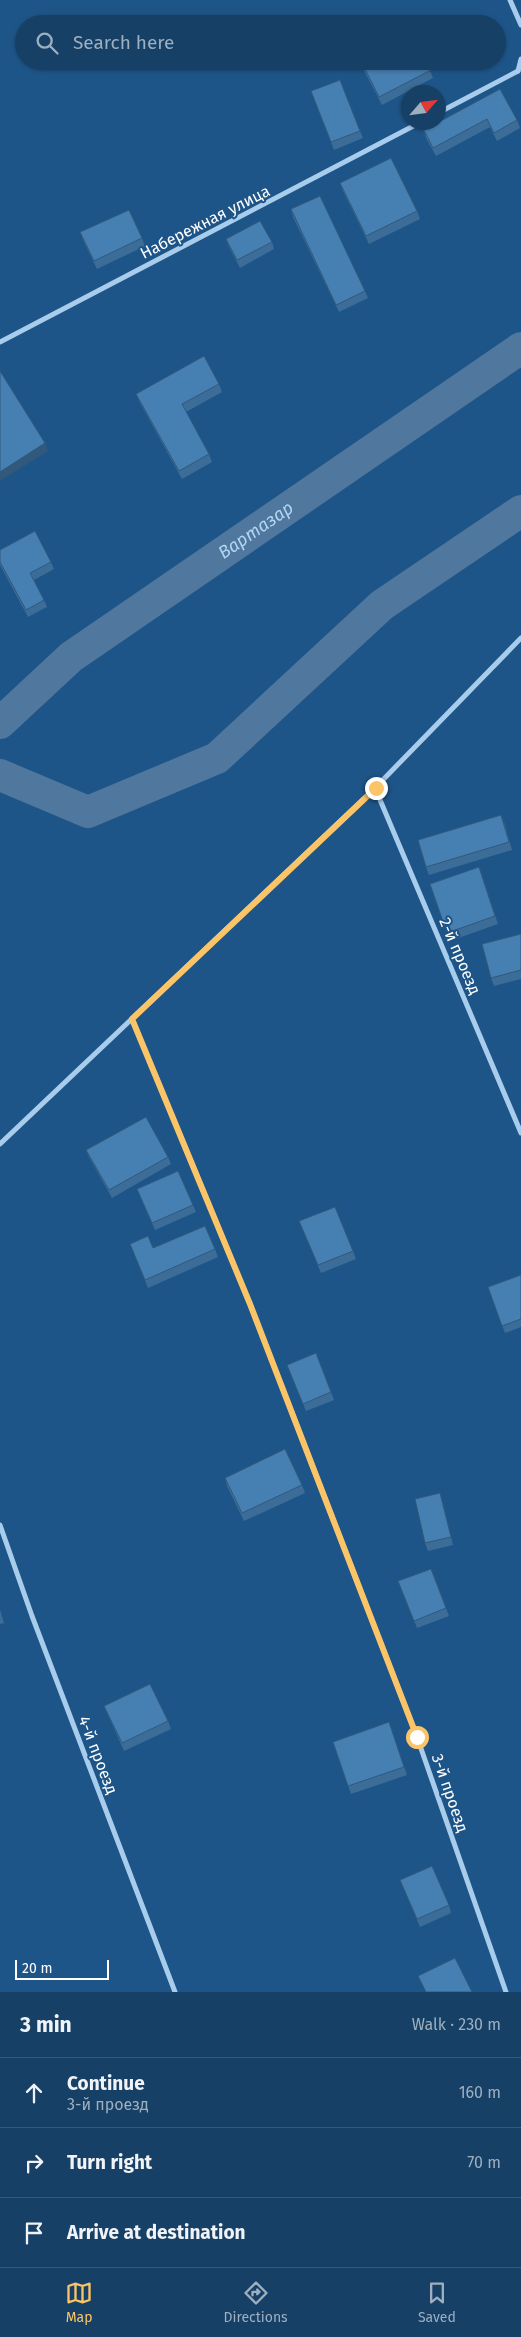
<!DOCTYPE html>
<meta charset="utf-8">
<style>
body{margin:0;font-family:"Fira Sans",sans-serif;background:#234b6f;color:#f1f3f6}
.compass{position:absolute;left:401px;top:85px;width:45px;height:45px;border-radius:50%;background:#164066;box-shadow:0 1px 4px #0004;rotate:62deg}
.scale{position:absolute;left:15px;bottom:12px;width:94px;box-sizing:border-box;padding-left:5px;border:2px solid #fff;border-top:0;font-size:14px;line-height:18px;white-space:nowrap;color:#fff;-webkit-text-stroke:4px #1e5588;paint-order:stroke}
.stop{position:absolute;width:15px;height:15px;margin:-11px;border:4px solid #fbc466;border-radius:50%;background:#fff}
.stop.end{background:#fbc466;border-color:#fff;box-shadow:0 1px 5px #0008}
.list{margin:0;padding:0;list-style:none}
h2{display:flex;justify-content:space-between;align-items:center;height:65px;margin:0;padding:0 20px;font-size:21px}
h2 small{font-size:16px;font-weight:400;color:#9eafbf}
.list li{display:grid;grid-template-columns:32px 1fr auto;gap:15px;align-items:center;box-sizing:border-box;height:70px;padding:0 20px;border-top:1px solid #35597a}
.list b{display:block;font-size:19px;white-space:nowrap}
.list p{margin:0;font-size:16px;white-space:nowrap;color:#9eafbf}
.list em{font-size:16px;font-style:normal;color:#9eafbf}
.icon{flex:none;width:28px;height:28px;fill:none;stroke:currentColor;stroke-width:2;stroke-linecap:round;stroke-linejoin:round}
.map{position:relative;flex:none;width:521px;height:1992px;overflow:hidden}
.search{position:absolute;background:#164066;box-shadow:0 1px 4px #0004;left:15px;right:15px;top:15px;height:55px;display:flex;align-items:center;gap:12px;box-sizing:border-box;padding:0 18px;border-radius:28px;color:#9eafbf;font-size:19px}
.sheet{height:275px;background:#164066}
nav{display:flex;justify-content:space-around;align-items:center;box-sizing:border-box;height:70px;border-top:1px solid #35597a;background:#164066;font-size:14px;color:#9eafbf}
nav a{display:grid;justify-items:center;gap:2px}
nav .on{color:#fbc466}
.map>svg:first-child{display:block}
</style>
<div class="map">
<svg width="521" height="1992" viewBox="0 0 521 1992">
<rect width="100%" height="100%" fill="#1e5588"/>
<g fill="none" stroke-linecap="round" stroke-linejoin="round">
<g stroke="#50779d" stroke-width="32">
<path id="s1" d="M0,723L71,657L521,348"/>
<polyline points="0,775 88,812 217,758 382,605 521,511"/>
</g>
<g stroke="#a8cceb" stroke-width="5">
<polyline points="510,0 521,25"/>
<polyline points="518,71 521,59"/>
<polyline points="438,113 518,71"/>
<polyline points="0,342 421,122"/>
<polyline points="375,788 521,1133"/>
<polyline points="132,1019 250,1304 417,1737 506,1992"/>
<polyline points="0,1144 375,788 521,638"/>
<polyline points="0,1525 32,1616 175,1992"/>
</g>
</g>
<g fill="#3c6d98">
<polygon points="359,61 426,61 433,78 382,105"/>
<polygon points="500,89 517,120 520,128 497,141 490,127 436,156 426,138 424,130"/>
<polygon points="311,91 360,131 363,138 334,150"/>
<polygon points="340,183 417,211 420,219 369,244 343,191"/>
<polygon points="291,209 365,291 368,298 339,312 293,217"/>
<polygon points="80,232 142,238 145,246 97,269 83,240"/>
<polygon points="226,239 272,242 274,249 240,268 229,247"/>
<polygon points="219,384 222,392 186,412 209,454 212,462 182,479 139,401 136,394"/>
<polygon points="0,550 51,562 54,569 34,580 44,600 47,607 28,617 0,565"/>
<polygon points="504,822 512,850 429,875 426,867"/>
<polygon points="479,867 498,924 450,941 430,884"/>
<polygon points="521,934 521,979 494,986 491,978"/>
<polygon points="86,1150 168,1157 171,1164 112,1198 89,1157"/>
<polygon points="137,1189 193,1205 196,1212 155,1230"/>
<polygon points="302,1228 353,1251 356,1259 321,1273"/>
<polygon points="130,1244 153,1248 215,1249 218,1257 148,1288"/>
<polygon points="521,1275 521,1327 505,1333 488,1287"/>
<polygon points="290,1373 331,1392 334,1400 306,1411"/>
<polygon points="225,1478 302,1485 305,1493 244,1521 227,1486"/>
<polygon points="442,1501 453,1545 428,1551 425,1543"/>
<polygon points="431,1569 449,1616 417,1628 398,1581"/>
<polygon points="0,1610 4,1623 0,1624"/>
<polygon points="104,1706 168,1721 171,1729 124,1751"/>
<polygon points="389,1722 407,1775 351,1794 333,1742"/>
<polygon points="400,1880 449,1905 451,1913 420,1927"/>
</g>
<polygon fill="#31597c" points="45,443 48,451 0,481 0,472"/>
<g fill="#467fb1" stroke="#31597c">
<polygon points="403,17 407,24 391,24"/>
<polygon points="361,61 426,61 431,70 379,97"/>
<polygon points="340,80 360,131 331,142 311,91"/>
<polygon points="500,89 517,120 494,133 487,119 433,148 424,130"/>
<polygon points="391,158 417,211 366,236 340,183"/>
<polygon points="320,196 365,291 336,305 291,209"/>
<polygon points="129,210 142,238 94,261 80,232"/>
<polygon points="260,221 272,242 237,260 226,239"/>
<polygon points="204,356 219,384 182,404 209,454 179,471 136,394"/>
<polygon points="0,371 45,443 0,472"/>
<polygon points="35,531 51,562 30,573 44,600 26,610 0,562 0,550"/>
<polygon points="501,815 509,842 426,867 418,840"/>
<polygon points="479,867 495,916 447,933 430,884"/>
<polygon points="521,934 521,970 491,978 482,944"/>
<polygon points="146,1117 168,1157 109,1190 86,1150"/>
<polygon points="178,1171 193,1205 152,1223 137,1189"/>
<polygon points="335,1207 353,1251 318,1265 299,1221"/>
<polygon points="205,1226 215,1249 145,1280 130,1244 148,1236 153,1248"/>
<polygon points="521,1275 521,1319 502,1326 488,1287"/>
<polygon points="316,1353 331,1392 303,1404 287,1365"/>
<polygon points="285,1449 302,1485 242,1513 225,1478"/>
<polygon points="440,1493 451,1537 425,1543 415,1499"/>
<polygon points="431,1569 446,1608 414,1621 398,1581"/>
<polygon points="150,1684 168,1721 122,1743 104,1706"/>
<polygon points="389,1722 404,1767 348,1786 333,1742"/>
<polygon points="432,1866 449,1905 417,1919 400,1880"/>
<polygon points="455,1958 472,1992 426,1992 418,1976"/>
</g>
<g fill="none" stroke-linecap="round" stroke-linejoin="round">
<polyline stroke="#fbc466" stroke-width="6" points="376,788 132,1019 250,1304 417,1737"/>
</g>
<g text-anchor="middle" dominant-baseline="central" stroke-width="4" stroke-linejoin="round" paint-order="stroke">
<g font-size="16" fill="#fff" stroke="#1e5588">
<text transform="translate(205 222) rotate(-27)">Набережная улица</text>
<text transform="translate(460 956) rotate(67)">2-й проезд</text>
<text transform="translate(98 1755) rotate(69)">4-й проезд</text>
<text transform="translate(450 1793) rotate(71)">3-й проезд</text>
</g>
<g font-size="18" font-style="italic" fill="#b3d5f3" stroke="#1e5588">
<text stroke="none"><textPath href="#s1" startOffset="321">Вартазар</textPath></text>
</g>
</g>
</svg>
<svg class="compass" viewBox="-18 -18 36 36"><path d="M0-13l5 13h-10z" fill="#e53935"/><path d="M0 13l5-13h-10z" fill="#9eafbf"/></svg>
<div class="scale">20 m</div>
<div class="stop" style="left:417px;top:1737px"></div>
<div class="stop end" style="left:376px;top:788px"></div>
<div class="search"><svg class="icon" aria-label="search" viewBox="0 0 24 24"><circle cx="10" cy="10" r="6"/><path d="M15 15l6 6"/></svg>Search here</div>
</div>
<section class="sheet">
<h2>3 min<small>Walk · 230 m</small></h2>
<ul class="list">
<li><svg class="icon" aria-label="ahead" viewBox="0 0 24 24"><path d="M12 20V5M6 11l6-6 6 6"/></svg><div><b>Continue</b><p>3-й проезд</p></div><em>160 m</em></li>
<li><svg class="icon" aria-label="right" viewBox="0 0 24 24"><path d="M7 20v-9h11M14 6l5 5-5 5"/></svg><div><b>Turn right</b></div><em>70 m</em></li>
<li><svg class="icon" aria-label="arrive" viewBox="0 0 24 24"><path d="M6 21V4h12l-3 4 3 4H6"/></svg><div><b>Arrive at destination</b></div></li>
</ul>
</section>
<nav>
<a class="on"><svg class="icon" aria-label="map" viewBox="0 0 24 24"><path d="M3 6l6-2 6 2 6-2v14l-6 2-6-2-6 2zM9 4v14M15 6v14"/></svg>Map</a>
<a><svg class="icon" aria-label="directions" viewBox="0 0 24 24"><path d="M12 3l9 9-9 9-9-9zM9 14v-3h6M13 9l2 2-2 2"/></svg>Directions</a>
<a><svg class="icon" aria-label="saved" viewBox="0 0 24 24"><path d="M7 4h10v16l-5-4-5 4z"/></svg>Saved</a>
</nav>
